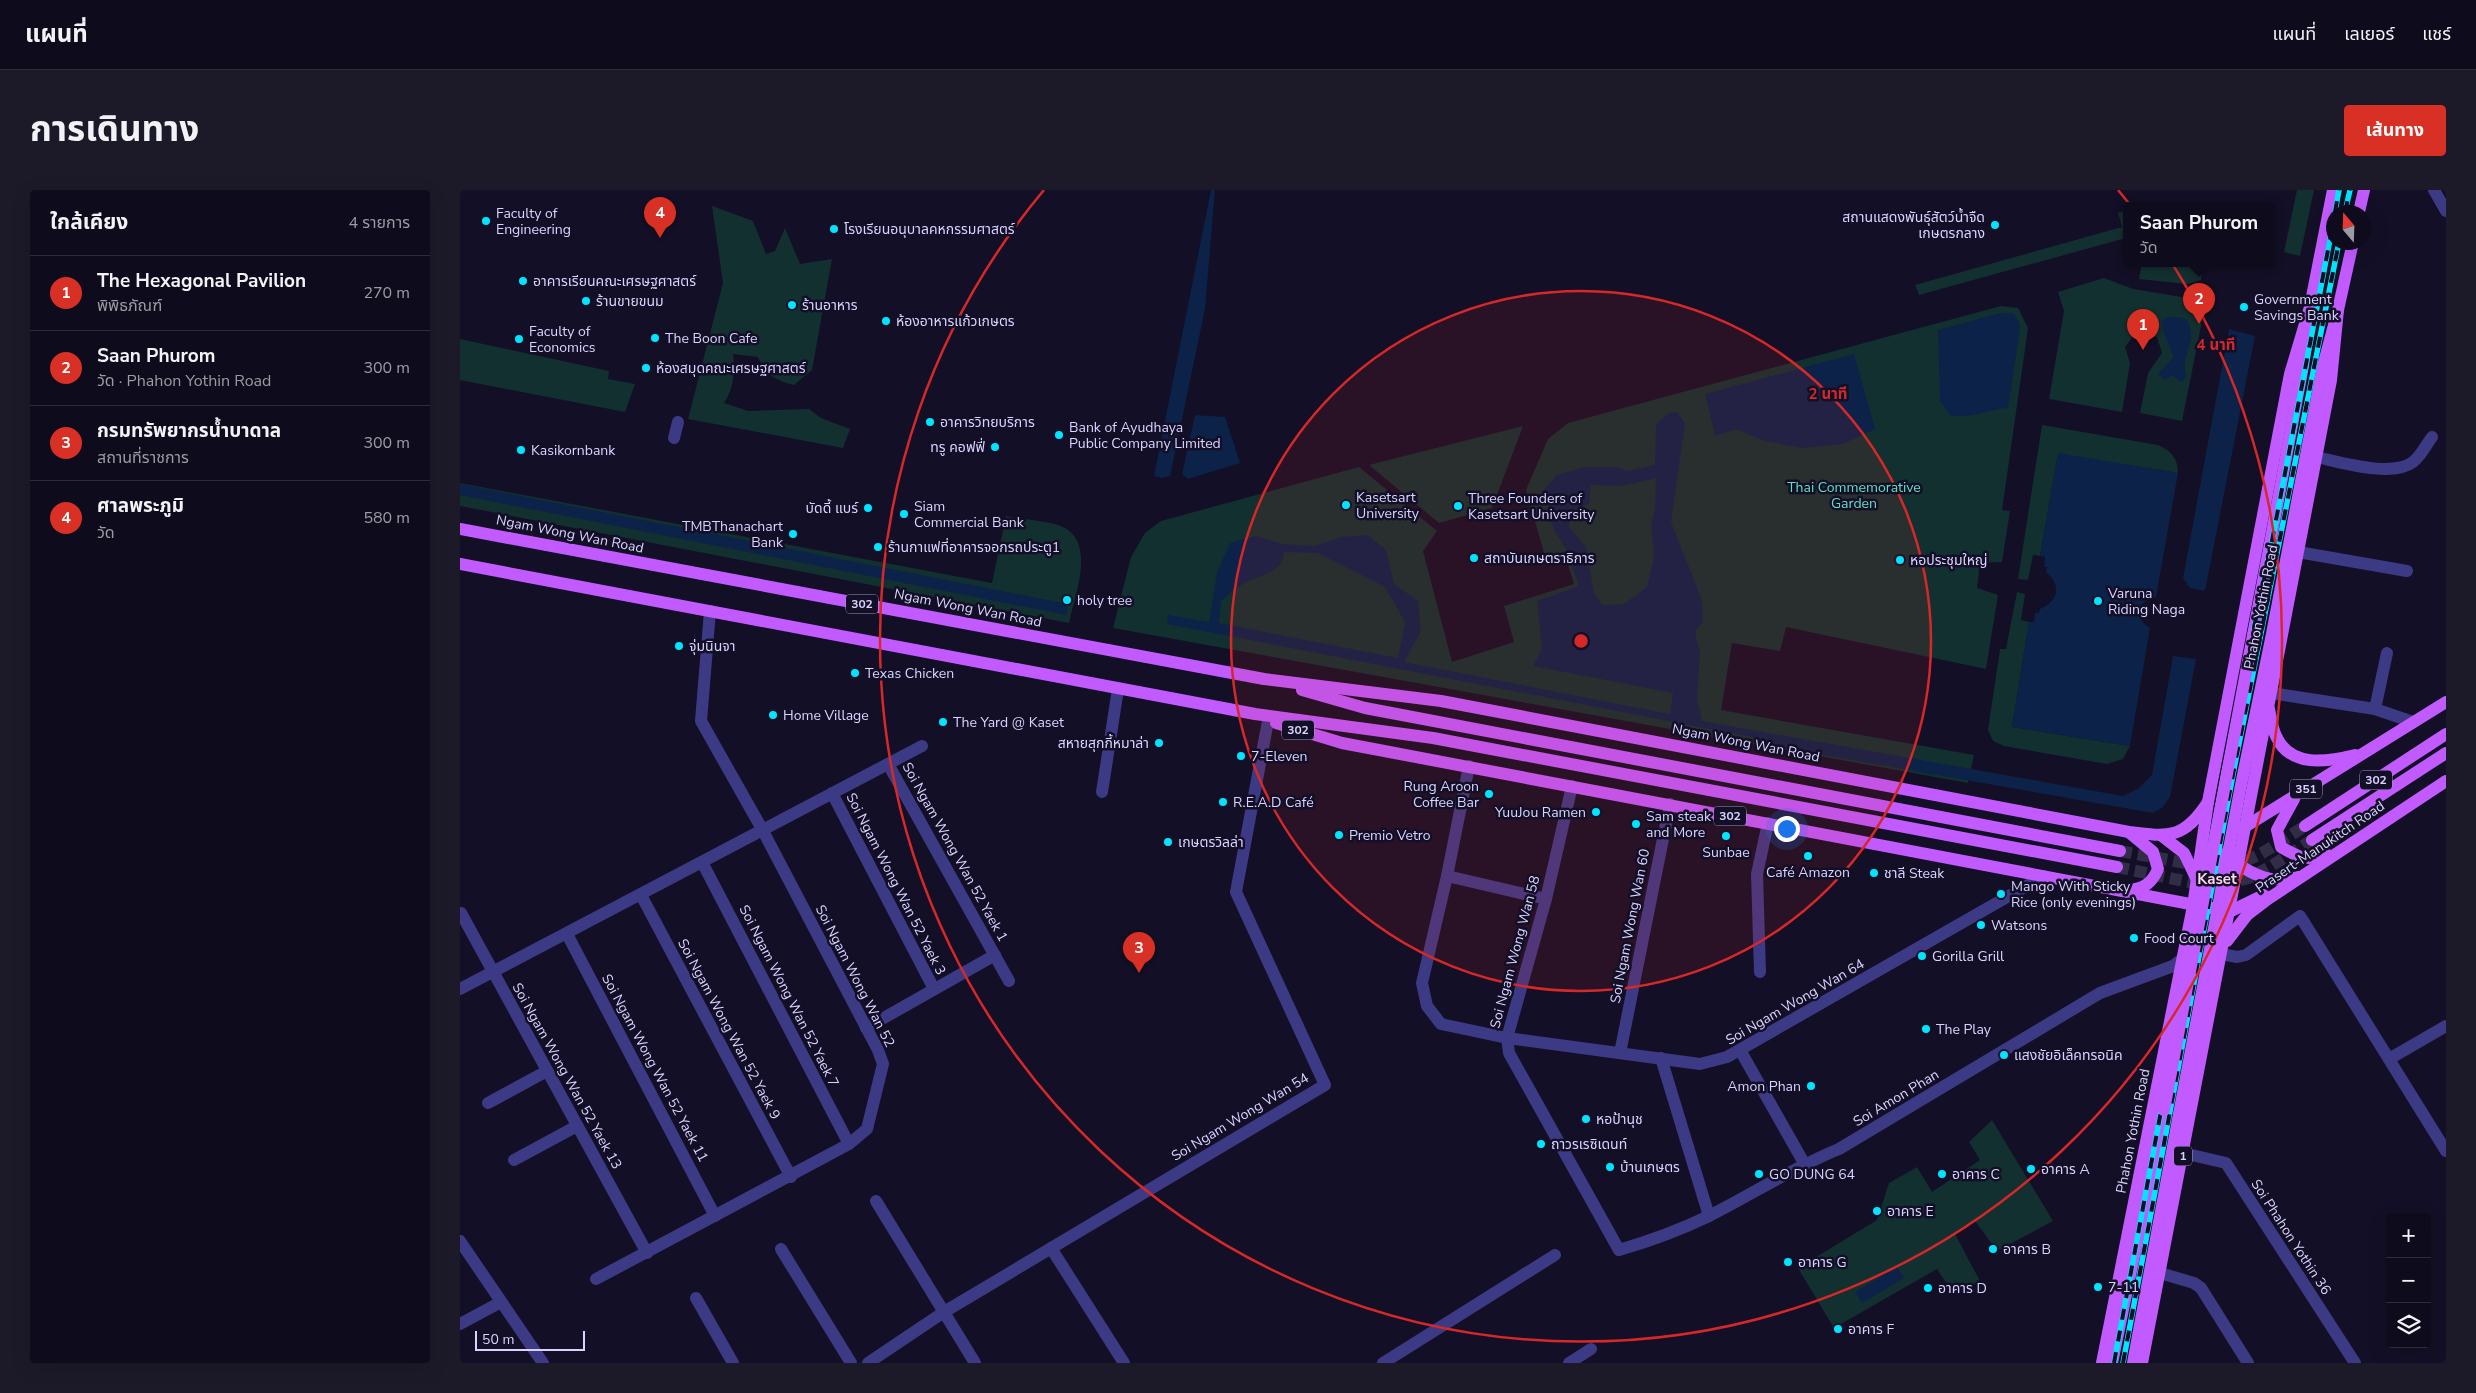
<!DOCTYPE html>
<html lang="th">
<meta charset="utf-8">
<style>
body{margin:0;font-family:"Nunito Sans","Noto Sans Thai",sans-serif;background:#1c1929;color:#f1f3f6}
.controls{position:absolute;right:15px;bottom:15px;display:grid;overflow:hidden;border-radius:5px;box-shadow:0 5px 20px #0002}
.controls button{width:45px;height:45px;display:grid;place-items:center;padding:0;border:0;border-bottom:1px solid #2e2b3b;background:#0e0b1c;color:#f1f3f6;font:25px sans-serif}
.compass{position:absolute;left:1866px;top:15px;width:45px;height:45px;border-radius:50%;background:#0e0b1c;box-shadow:0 5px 20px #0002;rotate:341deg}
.scale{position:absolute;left:15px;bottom:12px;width:110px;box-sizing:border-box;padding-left:5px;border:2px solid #d9d4ff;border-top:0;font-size:14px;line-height:18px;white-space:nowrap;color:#d9d4ff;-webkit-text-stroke:4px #130f26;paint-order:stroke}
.you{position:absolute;left:1326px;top:638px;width:18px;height:18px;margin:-12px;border:4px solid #fff;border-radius:50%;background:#1a73e8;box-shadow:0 0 0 8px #1a73e833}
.badge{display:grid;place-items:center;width:32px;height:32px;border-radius:50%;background:#d93025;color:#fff;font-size:16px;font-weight:700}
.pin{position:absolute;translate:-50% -41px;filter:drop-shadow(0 1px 2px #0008)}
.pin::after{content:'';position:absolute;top:26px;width:18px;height:15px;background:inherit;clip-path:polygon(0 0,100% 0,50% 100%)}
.popup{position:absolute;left:1663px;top:12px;width:152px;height:65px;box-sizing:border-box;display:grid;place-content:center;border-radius:5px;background:#0e0b1c;filter:drop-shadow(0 1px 4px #0005);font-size:16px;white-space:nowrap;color:#9b9ba3}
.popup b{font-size:19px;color:#f1f3f6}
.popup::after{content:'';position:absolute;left:50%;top:100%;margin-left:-10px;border:10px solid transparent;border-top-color:#0e0b1c}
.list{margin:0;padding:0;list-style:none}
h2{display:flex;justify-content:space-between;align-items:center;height:65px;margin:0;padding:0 20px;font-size:21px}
h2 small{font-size:16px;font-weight:400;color:#9b9ba3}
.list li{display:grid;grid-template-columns:32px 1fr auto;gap:15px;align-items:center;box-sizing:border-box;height:75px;padding:0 20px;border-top:1px solid #2e2b3b}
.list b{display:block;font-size:19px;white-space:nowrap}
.list p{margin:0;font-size:16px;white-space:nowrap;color:#9b9ba3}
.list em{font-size:16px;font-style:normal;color:#9b9ba3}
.icon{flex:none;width:28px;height:28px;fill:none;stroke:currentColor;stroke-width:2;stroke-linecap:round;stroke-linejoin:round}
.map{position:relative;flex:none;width:1986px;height:1173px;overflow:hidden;border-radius:5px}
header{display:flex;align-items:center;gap:30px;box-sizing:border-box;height:70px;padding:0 25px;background:#0e0b1c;border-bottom:1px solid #2e2b3b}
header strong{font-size:24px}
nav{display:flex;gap:28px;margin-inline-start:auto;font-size:18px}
.intro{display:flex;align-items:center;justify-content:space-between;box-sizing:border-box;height:120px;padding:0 30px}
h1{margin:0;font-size:35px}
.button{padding:12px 22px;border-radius:5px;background:#d93025;color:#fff;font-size:18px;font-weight:700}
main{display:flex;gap:30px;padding:0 30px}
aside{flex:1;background:#0e0b1c;border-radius:5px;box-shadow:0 5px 20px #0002}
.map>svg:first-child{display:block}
</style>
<header>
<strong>แผนที่</strong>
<nav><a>แผนที่</a><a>เลเยอร์</a><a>แชร์</a></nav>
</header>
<div class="intro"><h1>การเดินทาง</h1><a class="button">เส้นทาง</a></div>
<main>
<aside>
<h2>ใกล้เคียง<small>4 รายการ</small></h2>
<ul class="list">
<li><span class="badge">1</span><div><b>The Hexagonal Pavilion</b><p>พิพิธภัณฑ์</p></div><em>270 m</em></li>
<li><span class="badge">2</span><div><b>Saan Phurom</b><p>วัด · Phahon Yothin Road</p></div><em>300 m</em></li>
<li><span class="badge">3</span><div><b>กรมทรัพยากรน้ำบาดาล</b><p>สถานที่ราชการ</p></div><em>300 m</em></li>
<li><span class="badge">4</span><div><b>ศาลพระภูมิ</b><p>วัด</p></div><em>580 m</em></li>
</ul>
</aside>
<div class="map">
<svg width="1986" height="1173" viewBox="0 0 1986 1173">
<rect width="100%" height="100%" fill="#130f26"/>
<g fill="#12302f">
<polygon points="1837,0 1854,0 1840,66 1824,62"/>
<path d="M252,16L293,31L306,64L315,61L325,38L340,74L372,69L352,180L334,195C316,191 305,185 298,167L273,164C275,181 274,198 264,213L288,221L349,219L361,228L390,239L383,258L228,229L263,93Z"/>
<polygon points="1666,21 1666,48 1459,105 1455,95 1662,37 1658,23"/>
<polygon points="1693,76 1730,76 1742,78 1741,90 1728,94 1679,89 1681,77"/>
<polygon points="1644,88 1673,99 1746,111 1722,231 1680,223 1688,183 1702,163 1697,147 1676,143 1665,157 1670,173 1662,222 1589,209 1604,121 1598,102"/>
<polygon points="1541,116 1558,118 1568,138 1542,320 1550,321 1542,372 1520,373 1517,398 1538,405 1526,479 1326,437 1320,461 1272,453 1261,520 1514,565 1508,593 653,438 671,367 685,343 701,331 899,277 977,341 963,361 992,472 1054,452 1044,416 1114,394 1106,369 1087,373 1066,300 1088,249 1108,233"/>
<polygon points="0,149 149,181 148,189 175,194 165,222 0,190"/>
<path d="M1582,235L1698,255C1711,261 1718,268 1718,283L1598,264L1580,366L1573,365L1568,390L1558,389Z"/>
<polygon points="1063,236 1032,318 979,333 909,275"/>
<path d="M0,293L532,393L546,326C560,329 592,331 603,337C636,353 615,405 609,433L0,316Z"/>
<polygon points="1557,402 1565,404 1561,430 1569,432 1552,537 1670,556 1663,569 1647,574 1544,556 1533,551 1528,540 1540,459 1546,459"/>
<polygon points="1532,930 1593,1031 1537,1061 1515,1031 1495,1044 1520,1091 1494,1105 1477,1079 1374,1138 1338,1078 1417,1030 1429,993 1457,977 1472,1002 1520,970 1509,952"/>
</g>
<g fill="#0c2248" fill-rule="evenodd">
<polygon points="751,0 755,0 745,119 710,286 702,288 694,286"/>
<path d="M1541,123L1554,124L1559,132L1560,139L1548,218C1528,219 1509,230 1490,225L1480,211L1478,140Z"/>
<path d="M1708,127H1720L1727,130C1738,153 1724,157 1725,178C1725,183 1727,184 1725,189L1720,192L1713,185L1705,190L1698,184L1714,167L1703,141L1702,130Z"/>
<polygon points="1769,139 1795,146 1745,401 1730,398 1723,388"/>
<polygon points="1394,164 1415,239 1383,254 1342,258 1305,251 1276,239 1255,246 1245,204"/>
<path d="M1217,222L1225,233L1211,332L1242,410L1243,431L1235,442L1240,462L1237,509L1242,531L1663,606L1678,599L1692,585L1713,466L1736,469L1710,607L1703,617L1693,623L1312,556L1296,548L707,434L708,425L749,432L757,383L770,353L796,346L823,354L855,356L881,347L908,345L926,360L934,394L958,411L961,441L944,472L1210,524L1213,503L1073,476L1082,459L1077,411L1119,396L1106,359L1094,340L1083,301L1097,285L1125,277H1156L1167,281L1195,275L1196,234L1209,223ZM1196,288L1195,319L1191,334L1194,367L1187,397L1164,414L1142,415L1134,403L1126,357L1109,337L1110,321L1129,314L1131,295L1163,296ZM824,362L858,363L925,397L945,432L938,468L759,433L761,411C768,405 775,398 783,394C798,385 823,384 824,362Z"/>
<polygon points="735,225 765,227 780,273 728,289 722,284"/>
<path d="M1598,263L1718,283L1696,407C1676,412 1671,426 1690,438L1670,556L1552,537L1569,432H1574L1575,423H1579L1580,419C1600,410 1601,395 1586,382L1587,377H1584L1585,367L1580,366Z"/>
<polygon points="0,294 608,414 606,425 0,305"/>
<polygon points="1437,1077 1444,1088 1402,1113 1395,1102"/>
</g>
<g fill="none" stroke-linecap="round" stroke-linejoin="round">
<g stroke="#312d47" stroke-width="12" stroke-dasharray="12 6" stroke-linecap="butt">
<polyline points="1660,661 1736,675"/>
<path d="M1768,676C1797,670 1821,651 1845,636"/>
<polyline points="1657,677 1753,697 1789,688 1810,677 1852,650"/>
</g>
<g stroke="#3d3a85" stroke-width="12">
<polyline points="1974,0 1986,21"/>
<polyline points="214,248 218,232"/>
<path d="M1856,267C1880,272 1932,288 1953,272C1961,266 1966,255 1972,247"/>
<polyline points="1838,362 1947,381"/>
<polyline points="1811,503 1915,519 1953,532"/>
<polyline points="1915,519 1927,463"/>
<polyline points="428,574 549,791"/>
<polyline points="1009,576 987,686 962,793 967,816 981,834 1047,848 1240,874 1267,867 1584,686"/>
<path d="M1112,596L1086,709L1047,848L1049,863L1159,1060C1190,1051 1220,1040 1249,1026C1293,1004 1332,978 1379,959L1640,803L1713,776L1722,769"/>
<polyline points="642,602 658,499"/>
<polyline points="372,603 474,799"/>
<polyline points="242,672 389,954"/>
<polyline points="987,686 1086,709"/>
<polyline points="181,705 331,987"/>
<polyline points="1,723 187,1063"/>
<polyline points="107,744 255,1026"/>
<polyline points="1761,764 1777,767 1786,765 1840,726 1986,961"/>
<polyline points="1300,782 1297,684 1308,633"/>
<polyline points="0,799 462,556"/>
<polyline points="406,838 535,765"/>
<polyline points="1280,860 1344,973"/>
<polyline points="1160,863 1210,614"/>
<polyline points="1201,868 1249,1026"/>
<polyline points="1929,869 1986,836"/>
<polyline points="28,913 87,881"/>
<polyline points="1723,963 1766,973 1895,1173"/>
<polyline points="54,970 117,936"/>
<polyline points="416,1011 515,1173"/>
<polyline points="0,1051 83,1173"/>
<polyline points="591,1058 664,1173"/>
<polyline points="321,1059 391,1173"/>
<polyline points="1700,1083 1734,1093 1741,1098 1788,1173"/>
<polyline points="136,1089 389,954 407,939 423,874 418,860 302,639 241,531 250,421"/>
<polyline points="236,1108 273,1173"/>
<polyline points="0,1134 41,1112"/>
<polyline points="923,1173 1095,1065"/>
<polyline points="1109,1173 1131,1159"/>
</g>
<polyline stroke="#3d3a85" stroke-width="12" points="408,1173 484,1122 865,895 776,702 808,531"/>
<g stroke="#c25bff" stroke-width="12">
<polyline points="1899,22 1904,0"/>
<path d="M0,339L804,489L981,511L1669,642C1709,647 1724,649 1748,612"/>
<polyline points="0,374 795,524 973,548 1657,677"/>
<polyline points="1793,445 1843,176 1848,140"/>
<polyline points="1811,449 1863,176 1878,120 1893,52"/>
<polyline points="842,500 905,518 1660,661"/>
<path d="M1809,519C1811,528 1812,538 1816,546C1830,578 1867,572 1895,565"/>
<polyline points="816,533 882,553 1767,721"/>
<path d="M1834,609L1817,640L1821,657C1839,667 1845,672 1866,664"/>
<polyline points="1845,636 1986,544"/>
<polyline points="1783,638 1986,512"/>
<polyline points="1702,646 1724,663 1737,690"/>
<polyline points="1852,650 1986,563"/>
<path d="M1773,671C1793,685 1813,695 1838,687"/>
<polyline points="1748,693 1769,659"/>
<path d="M1668,700C1684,699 1692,693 1698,679L1693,662L1670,643"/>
<polyline points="1771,721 1804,705"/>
<polyline points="1767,751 1787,725 1808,709 1986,591"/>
<polyline points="1642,1173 1733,716 1748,612 1830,184 1850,117 1873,0"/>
<polyline points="1652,1173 1704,920"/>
<polyline points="1673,1173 1719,924"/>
<polyline points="1682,1173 1871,190 1878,120"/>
</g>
<defs>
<g id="rail">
<polyline points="1875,22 1879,0"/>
<polyline points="1885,22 1890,0"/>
<polyline points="1654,1173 1765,578 1811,356 1874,29"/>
<polyline points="1663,1173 1775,574 1879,52"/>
</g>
</defs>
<use href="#rail" stroke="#00e5ff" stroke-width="5.5"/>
<use href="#rail" stroke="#130f26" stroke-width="4" stroke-dasharray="11" stroke-linecap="butt"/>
<g stroke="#c25bff" stroke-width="12">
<polyline points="1704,920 1793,445"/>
<polyline points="1719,924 1781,595 1811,449"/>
</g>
</g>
<circle cx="1121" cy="451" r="350" fill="#d62828" fill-opacity=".12"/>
<g fill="none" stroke="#d62828" stroke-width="2.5">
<circle cx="1121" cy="451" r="350"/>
<path d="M1658 0A701 701 0 1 1 584 0"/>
</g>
<g fill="#00e5ff" stroke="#130f26" stroke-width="2">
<circle cx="26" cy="31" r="5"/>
<circle cx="1535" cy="35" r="5"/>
<circle cx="374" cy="39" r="5"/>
<circle cx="63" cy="91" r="5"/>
<circle cx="126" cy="111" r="5"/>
<circle cx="332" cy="115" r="5"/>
<circle cx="1784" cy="117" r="5"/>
<circle cx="426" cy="131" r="5"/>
<circle cx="195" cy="148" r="5"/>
<circle cx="59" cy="149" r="5"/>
<circle cx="186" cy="178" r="5"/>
<circle cx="470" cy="232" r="5"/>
<circle cx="599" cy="245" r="5"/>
<circle cx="535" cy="257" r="5"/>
<circle cx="61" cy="260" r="5"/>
<circle cx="886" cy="315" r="5"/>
<circle cx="998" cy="316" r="5"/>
<circle cx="408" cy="318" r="5"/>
<circle cx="444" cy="324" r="5"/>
<circle cx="333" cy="344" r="5"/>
<circle cx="418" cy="357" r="5"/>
<circle cx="1014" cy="368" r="5"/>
<circle cx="1440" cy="370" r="5"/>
<circle cx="607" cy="410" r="5"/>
<circle cx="1638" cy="411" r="5"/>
<circle cx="219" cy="456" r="5"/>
<circle cx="395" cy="483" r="5"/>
<circle cx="313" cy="525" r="5"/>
<circle cx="483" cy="532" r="5"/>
<circle cx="699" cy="553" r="5"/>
<circle cx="781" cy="566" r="5"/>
<circle cx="1029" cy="604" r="5"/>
<circle cx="763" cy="612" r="5"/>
<circle cx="1136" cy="622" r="5"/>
<circle cx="1176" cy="634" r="5"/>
<circle cx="879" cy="645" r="5"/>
<circle cx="1266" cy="646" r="5"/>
<circle cx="708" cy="652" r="5"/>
<circle cx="1348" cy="666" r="5"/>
<circle cx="1414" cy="683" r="5"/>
<circle cx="1541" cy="704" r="5"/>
<circle cx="1521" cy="735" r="5"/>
<circle cx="1674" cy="748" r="5"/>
<circle cx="1462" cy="766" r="5"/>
<circle cx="1466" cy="839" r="5"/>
<circle cx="1544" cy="865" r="5"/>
<circle cx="1351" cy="896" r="5"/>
<circle cx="1126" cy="929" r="5"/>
<circle cx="1081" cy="954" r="5"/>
<circle cx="1150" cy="977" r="5"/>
<circle cx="1571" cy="979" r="5"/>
<circle cx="1299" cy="984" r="5"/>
<circle cx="1482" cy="984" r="5"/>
<circle cx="1417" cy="1021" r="5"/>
<circle cx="1533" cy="1059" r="5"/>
<circle cx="1328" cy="1072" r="5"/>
<circle cx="1638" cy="1097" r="5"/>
<circle cx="1468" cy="1098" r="5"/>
<circle cx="1378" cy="1139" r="5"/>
</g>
<g text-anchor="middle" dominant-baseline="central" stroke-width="5" stroke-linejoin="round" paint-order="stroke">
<g fill="#130f26" stroke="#9e99be" stroke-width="1">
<rect x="386" y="404.5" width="32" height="19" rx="4"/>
<rect x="822" y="530.5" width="32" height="19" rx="4"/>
<rect x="1900" y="580.5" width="32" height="19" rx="4"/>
<rect x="1830" y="589.5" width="32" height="19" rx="4"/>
<rect x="1254" y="616.5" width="32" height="19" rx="4"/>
<rect x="1714" y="956.5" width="18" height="19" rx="4"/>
</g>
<g font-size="12" font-weight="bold" fill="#d9d4ff">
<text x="402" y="414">302</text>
<text x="838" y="540">302</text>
<text x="1916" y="590">302</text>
<text x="1846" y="599">351</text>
<text x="1270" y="626">302</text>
<text x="1723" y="966">1</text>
</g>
<g font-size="14" fill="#d9d4ff" stroke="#130f26" text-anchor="start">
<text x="36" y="23">Faculty of<tspan x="36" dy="16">Engineering</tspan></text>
<text x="1525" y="27" text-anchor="end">สถานแสดงพันธุ์สัตว์น้ำจืด<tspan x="1525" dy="16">เกษตรกลาง</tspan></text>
<text x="384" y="39">โรงเรียนอนุบาลคหกรรมศาสตร์</text>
<text x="73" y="91">อาคารเรียนคณะเศรษฐศาสตร์</text>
<text x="1794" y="109">Government<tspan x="1794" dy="16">Savings Bank</tspan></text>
<text x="136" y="111">ร้านขายขนม</text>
<text x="342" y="115">ร้านอาหาร</text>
<text x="436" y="131">ห้องอาหารแก้วเกษตร</text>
<text x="69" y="141">Faculty of<tspan x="69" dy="16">Economics</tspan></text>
<text x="205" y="148">The Boon Cafe</text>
<text x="196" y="178">ห้องสมุดคณะเศรษฐศาสตร์</text>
<text x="480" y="232">อาคารวิทยบริการ</text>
<text x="609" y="237">Bank of Ayudhaya<tspan x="609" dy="16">Public Company Limited</tspan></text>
<text x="525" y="257" text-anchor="end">ทรู คอฟฟี่</text>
<text x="71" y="260">Kasikornbank</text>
<text x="896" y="307">Kasetsart<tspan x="896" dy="16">University</tspan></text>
<text x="1008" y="308">Three Founders of<tspan x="1008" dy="16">Kasetsart University</tspan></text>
<text x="454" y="316">Siam<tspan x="454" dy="16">Commercial Bank</tspan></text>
<text x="398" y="318" text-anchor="end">บัดดี้ แบร์</text>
<text x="323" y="336" text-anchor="end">TMBThanachart<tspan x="323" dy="16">Bank</tspan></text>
<text x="428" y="357">ร้านกาแฟที่อาคารจอกรถประตู1</text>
<text x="1024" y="368">สถาบันเกษตราธิการ</text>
<text x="1450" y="370">หอประชุมใหญ่</text>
<text x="1648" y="403">Varuna<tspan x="1648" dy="16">Riding Naga</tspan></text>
<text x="617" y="410">holy tree</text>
<text x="229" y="456">จุ่มนินจา</text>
<text x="405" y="483">Texas Chicken</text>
<text x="323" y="525">Home Village</text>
<text x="493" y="532">The Yard @ Kaset</text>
<text x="689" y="553" text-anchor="end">สหายสุกกี้หมาล่า</text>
<text x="791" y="566">7-Eleven</text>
<text x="1019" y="596" text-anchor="end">Rung Aroon<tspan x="1019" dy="16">Coffee Bar</tspan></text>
<text x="773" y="612">R.E.A.D Café</text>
<text x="1126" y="622" text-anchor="end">YuuJou Ramen</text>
<text x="1186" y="626">Sam steak<tspan x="1186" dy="16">and More</tspan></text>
<text x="889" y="645">Premio Vetro</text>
<text x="718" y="652">เกษตรวิลล่า</text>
<text x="1266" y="662" text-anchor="middle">Sunbae</text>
<text x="1348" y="682" text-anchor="middle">Café Amazon</text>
<text x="1424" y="683">ชาลี Steak</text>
<text x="1551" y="696">Mango With Sticky<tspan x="1551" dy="16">Rice (only evenings)</tspan></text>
<text x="1531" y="735">Watsons</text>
<text x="1684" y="748">Food Court</text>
<text x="1472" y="766">Gorilla Grill</text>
<text x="1476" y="839">The Play</text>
<text x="1554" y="865">แสงชัยอิเล็คทรอนิค</text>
<text x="1341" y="896" text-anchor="end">Amon Phan</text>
<text x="1136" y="929">หอป้านุช</text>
<text x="1091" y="954">ถาวรเรซิเดนท์</text>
<text x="1160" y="977">บ้านเกษตร</text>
<text x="1581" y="979">อาคาร A</text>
<text x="1309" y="984">GO DUNG 64</text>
<text x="1492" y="984">อาคาร C</text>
<text x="1427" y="1021">อาคาร E</text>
<text x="1543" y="1059">อาคาร B</text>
<text x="1338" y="1072">อาคาร G</text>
<text x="1648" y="1097">7-11</text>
<text x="1478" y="1098">อาคาร D</text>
<text x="1388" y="1139">อาคาร F</text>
</g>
<g font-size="14" fill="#5fe0c0" stroke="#130f26">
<text x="1394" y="297">Thai Commemorative<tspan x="1394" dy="16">Garden</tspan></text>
</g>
<g font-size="14" fill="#d9d4ff" stroke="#130f26">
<text transform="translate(110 344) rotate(11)">Ngam Wong Wan Road</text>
<text transform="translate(1801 417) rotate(-79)">Phahon Yothin Road</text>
<text transform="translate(508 418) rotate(11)">Ngam Wong Wan Road</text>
<text transform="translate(1286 553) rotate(11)">Ngam Wong Wan Road</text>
<text transform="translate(1860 657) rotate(-34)">Prasert-Manukitch Road</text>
<text transform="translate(495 662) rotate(61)">Soi Ngam Wong Wan 52 Yaek 1</text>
<text transform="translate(436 694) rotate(63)">Soi Ngam Wong Wan 52 Yaek 3</text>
<text transform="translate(1170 736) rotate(-79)">Soi Ngam Wong Wan 60</text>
<text transform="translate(1055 762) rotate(-75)">Soi Ngam Wong Wan 58</text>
<text transform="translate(395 786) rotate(63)">Soi Ngam Wong Wan 52</text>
<text transform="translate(329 806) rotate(63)">Soi Ngam Wong Wan 52 Yaek 7</text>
<text transform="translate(1335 812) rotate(-30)">Soi Ngam Wong Wan 64</text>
<text transform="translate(269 839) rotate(62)">Soi Ngam Wong Wan 52 Yaek 9</text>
<text transform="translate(195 878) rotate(62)">Soi Ngam Wong Wan 52 Yaek 11</text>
<text transform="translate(107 886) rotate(61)">Soi Ngam Wong Wan 52 Yaek 13</text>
<text transform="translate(1436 908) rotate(-31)">Soi Amon Phan</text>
<text transform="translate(780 927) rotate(-31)">Soi Ngam Wong Wan 54</text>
<text transform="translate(1673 941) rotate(-79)">Phahon Yothin Road</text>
<text transform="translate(1831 1047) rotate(57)">Soi Phahon Yothin 36</text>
</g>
<g font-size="15" font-weight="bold" fill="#ffd6f0" stroke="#130f26">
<text x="1757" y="689">Kaset</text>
</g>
</g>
<circle cx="1121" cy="451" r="8" fill="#d62828" stroke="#130f26" stroke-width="2.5"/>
<g font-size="15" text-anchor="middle" font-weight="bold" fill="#d62828" stroke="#130f26" stroke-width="5" stroke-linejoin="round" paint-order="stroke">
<text x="1756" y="160">4 นาที</text>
<text x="1368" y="209">2 นาที</text>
</g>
</svg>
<div class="controls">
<button>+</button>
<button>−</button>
<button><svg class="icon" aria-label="layers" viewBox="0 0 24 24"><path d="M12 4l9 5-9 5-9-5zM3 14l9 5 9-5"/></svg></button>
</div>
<svg class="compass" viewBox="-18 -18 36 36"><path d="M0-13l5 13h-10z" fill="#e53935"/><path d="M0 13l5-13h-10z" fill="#9b9ba3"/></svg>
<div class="scale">50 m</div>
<div class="you"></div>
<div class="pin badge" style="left:1683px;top:160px">1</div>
<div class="pin badge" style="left:1739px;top:134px">2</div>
<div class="popup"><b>Saan Phurom</b>วัด</div>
<div class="pin badge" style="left:679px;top:783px">3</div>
<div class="pin badge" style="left:200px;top:48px">4</div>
</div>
</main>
